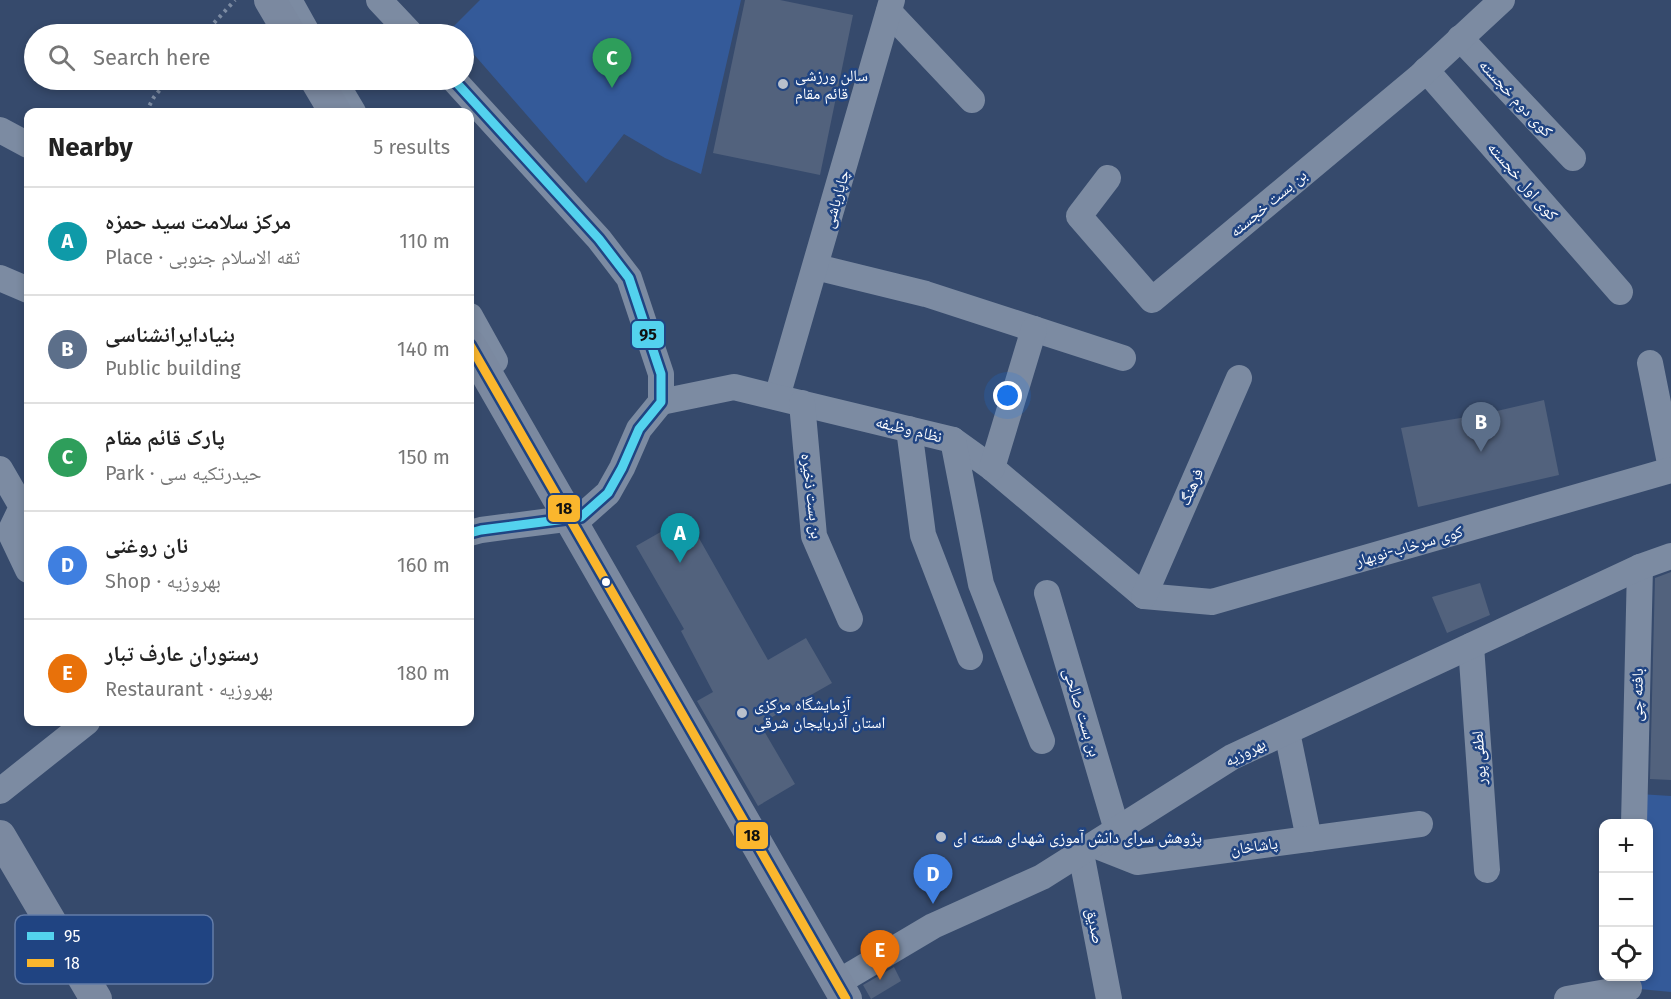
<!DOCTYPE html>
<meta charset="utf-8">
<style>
body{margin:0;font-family:"Fira Sans","Noto Naskh Arabic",sans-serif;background:#f6f6f6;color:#222}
.controls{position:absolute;right:18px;bottom:18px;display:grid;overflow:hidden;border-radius:12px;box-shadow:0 3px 9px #0003}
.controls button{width:54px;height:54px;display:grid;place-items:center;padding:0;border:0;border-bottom:2px solid #e0e0e0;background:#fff;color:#222;font:30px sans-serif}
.you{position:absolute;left:1008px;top:396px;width:21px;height:21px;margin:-15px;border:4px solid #fff;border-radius:50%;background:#1a73e8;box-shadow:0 0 0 9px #1a73e833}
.badge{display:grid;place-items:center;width:39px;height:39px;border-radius:50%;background:#66696e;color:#fff;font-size:20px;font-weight:700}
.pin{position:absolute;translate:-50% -50px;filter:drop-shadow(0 2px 3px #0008)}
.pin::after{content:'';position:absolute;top:32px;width:21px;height:18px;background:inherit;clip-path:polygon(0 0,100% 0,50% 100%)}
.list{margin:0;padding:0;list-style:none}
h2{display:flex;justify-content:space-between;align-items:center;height:78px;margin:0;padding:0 24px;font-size:26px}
h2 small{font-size:20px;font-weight:400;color:#767676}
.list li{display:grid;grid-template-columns:39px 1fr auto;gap:18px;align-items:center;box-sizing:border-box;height:108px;padding:0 24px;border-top:2px solid #e0e0e0}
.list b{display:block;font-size:22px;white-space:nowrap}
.list p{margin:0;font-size:20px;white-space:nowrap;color:#767676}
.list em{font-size:20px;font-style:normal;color:#767676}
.icon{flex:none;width:33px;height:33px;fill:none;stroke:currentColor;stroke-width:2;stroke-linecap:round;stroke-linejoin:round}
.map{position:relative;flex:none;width:1671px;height:999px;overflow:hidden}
.search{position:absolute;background:#fff;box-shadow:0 3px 9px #0003;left:24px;top:24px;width:450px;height:66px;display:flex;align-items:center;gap:15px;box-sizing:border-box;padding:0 21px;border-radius:33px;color:#767676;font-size:22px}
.panel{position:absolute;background:#fff;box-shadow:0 3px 9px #0003;left:24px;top:108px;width:450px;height:618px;border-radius:12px}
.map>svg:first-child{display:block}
</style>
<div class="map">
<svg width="1671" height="999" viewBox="0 0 1671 999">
<rect width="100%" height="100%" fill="#364a6c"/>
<g fill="#345a99">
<polygon points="480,0 741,0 701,174 665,158 624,134 586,183 464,43 464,34 456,34 451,29"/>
<polygon points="1639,794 1671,796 1671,992 1629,988 1630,977 1648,976 1648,824 1638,823"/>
</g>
<g fill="#52627d">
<polygon points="745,0 780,0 853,15 820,175 713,153"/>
<polygon points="1544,400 1559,475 1418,507 1401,428 1484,414"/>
<polygon points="687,517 768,660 806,638 832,683 760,724 795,784 758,806 697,701 713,692 681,631 684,629 636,546"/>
<polygon points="1671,572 1671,780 1650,779 1655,578"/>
<polygon points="1480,583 1490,615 1447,633 1432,597"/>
<polygon points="894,967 901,981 871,999 863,985"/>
</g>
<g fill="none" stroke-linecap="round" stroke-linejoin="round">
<g stroke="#7c8ba2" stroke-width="4" stroke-dasharray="3 4.5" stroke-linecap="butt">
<polyline points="204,34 235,0"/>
<polyline points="146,112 154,97 168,80"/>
</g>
<g stroke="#7c8ba2" stroke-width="26">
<polyline points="289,0 308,34"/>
<polyline points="379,0 411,34"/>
<polyline points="889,12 972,100"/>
<polyline points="1460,38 1573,158"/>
<polyline points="1426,70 1620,292"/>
<polyline points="334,80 353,112"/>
<polyline points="454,80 599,239 629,278 661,374 661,402 639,429 622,468 608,493 581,517 481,530 470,533"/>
<polyline points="0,130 28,145"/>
<polyline points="1108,178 1079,216 1152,300 1419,77 1502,0"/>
<polyline points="816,267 926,294 1123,358"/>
<polyline points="0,278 28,290"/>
<polyline points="470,316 495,361"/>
<polyline points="1650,363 1671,468"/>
<polyline points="777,397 892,0"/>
<polyline points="661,402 734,387 953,440 992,468 1144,596"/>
<polyline points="802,403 814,536 850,619"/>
<polyline points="909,429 923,535 970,657"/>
<polyline points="953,440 981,584 1042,741"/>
<polyline points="992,468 1034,329"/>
<polyline points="0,469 22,507 10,532 28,570"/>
<polyline points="1047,593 1117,830"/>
<polyline points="1144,596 1212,602 1671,470"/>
<polyline points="1144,596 1239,378"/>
<polyline points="1471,646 1487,870"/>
<polyline points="1287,732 1309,839"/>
<polyline points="0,791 87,722"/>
<polyline points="1634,824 1640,567"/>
<polyline points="1094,845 1137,862 1420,824"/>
<polyline points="1081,853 1109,999"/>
<polyline points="837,983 933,926 1042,877 1232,757 1640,567 1671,556"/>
<polyline points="1567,999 1629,988"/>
</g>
<g stroke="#7b89a0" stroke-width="32">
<polyline points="270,0 290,34"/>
<polyline points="316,80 335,112"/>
<polyline points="470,345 846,999"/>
<polyline points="0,836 96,999"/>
</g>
<defs>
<polyline id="bus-1" points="454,80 599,239 629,278 661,374 661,402 639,429 622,468 608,493 581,517 481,530 470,533"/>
<polyline id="bus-2" points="470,345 846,999"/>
</defs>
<use href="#bus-1" stroke="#204482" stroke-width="14"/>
<use href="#bus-2" stroke="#204482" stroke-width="14"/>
<use href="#bus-1" stroke="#53d2ee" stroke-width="9"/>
<use href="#bus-2" stroke="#fab62d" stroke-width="9"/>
</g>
<g fill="#b9c0cc" stroke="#204482" stroke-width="2">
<circle cx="783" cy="84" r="6"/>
<circle cx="742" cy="713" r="6"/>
<circle cx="941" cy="837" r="6"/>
</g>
<circle fill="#fff" stroke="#204482" stroke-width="2" cx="606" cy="582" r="5"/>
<g text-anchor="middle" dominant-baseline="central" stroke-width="5" stroke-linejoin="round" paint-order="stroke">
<g font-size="16" fill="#fff" stroke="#204482" text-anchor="start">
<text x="795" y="75">سالن ورزشی<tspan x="795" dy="18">قائم مقام</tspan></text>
<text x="754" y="704">آزمایشگاه مرکزی<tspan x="754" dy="18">استان آذربایجان شرقی</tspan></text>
<text x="953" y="837">پژوهش سرای دانش آموزی شهدای هسته ای</text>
</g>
<g font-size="16" fill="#fff" stroke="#204482">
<text transform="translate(1516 98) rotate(47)">کوی دوم خجسته</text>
<text transform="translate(1523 181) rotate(49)">کوی اول خجسته</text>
<text transform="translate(836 199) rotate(-74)">چاپارباشی</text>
<text transform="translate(1268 203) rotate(-40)">بن بست خجسته</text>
<text transform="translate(909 429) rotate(14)">نظام وظیفه</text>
<text transform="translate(1191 487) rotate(-66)">فرهنگ</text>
<text transform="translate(812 496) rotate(83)">بن بست ذخیره</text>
<text transform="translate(1409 546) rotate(-16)">کوی سرخاب-نوبهار</text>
<text transform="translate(1637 695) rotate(-89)">بافته چی</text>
<text transform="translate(1082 712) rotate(73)">بن بست صالحی</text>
<text transform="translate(1245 752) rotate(-27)">بهروزیه</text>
<text transform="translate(1479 758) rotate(-94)">لطفی پور</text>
<text transform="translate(1254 846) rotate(-8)">پاشاخان</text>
<text transform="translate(1095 926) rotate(79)">صدیق</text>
</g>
</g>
<rect x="15" y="915" width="198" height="69" rx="9" fill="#204482" stroke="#637ca8" stroke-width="1.5"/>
<rect x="27" y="932" width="27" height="8" fill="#53d2ee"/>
<rect x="27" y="959" width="27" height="8" fill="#fab62d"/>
<g font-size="16" fill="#fff">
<text x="64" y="942">95</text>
<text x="64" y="969">18</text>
</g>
<g stroke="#204482" stroke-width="2">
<rect x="631" y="320" width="34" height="29" rx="6" fill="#53d2ee"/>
<rect x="547" y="494" width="34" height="29" rx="6" fill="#fab62d"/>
<rect x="735" y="821" width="34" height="29" rx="6" fill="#fab62d"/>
</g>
<g font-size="16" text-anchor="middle" font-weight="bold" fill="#111">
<text x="648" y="340">95</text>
<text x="564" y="514">18</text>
<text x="752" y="841">18</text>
</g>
</svg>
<div class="controls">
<button>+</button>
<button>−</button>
<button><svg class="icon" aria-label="locate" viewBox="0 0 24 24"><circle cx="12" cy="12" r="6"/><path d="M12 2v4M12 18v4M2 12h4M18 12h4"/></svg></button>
</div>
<div class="you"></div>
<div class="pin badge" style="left:680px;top:563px;background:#0f9aa8">A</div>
<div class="pin badge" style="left:1481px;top:452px;background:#5c6f8a">B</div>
<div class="pin badge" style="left:612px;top:88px;background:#2e9e5b">C</div>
<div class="pin badge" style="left:933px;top:904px;background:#3f7fe0">D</div>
<div class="pin badge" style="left:880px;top:980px;background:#e8710a">E</div>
<div class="search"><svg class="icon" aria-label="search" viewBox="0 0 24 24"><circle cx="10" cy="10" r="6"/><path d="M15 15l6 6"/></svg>Search here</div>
<section class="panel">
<h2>Nearby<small>5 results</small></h2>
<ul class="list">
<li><span class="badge" style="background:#0f9aa8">A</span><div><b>مرکز سلامت سید حمزه</b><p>Place · ثقه الاسلام جنوبی</p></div><em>110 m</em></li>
<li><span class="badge" style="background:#5c6f8a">B</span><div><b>بنیادایرانشناسی</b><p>Public building</p></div><em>140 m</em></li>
<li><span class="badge" style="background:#2e9e5b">C</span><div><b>پارک قائم مقام</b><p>Park · حیدرتکیه سی</p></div><em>150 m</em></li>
<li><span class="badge" style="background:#3f7fe0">D</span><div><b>نان روغنی</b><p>Shop · بهروزیه</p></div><em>160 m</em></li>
<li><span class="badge" style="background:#e8710a">E</span><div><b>رستوران عارف تبار</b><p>Restaurant · بهروزیه</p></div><em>180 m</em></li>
</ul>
</section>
</div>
